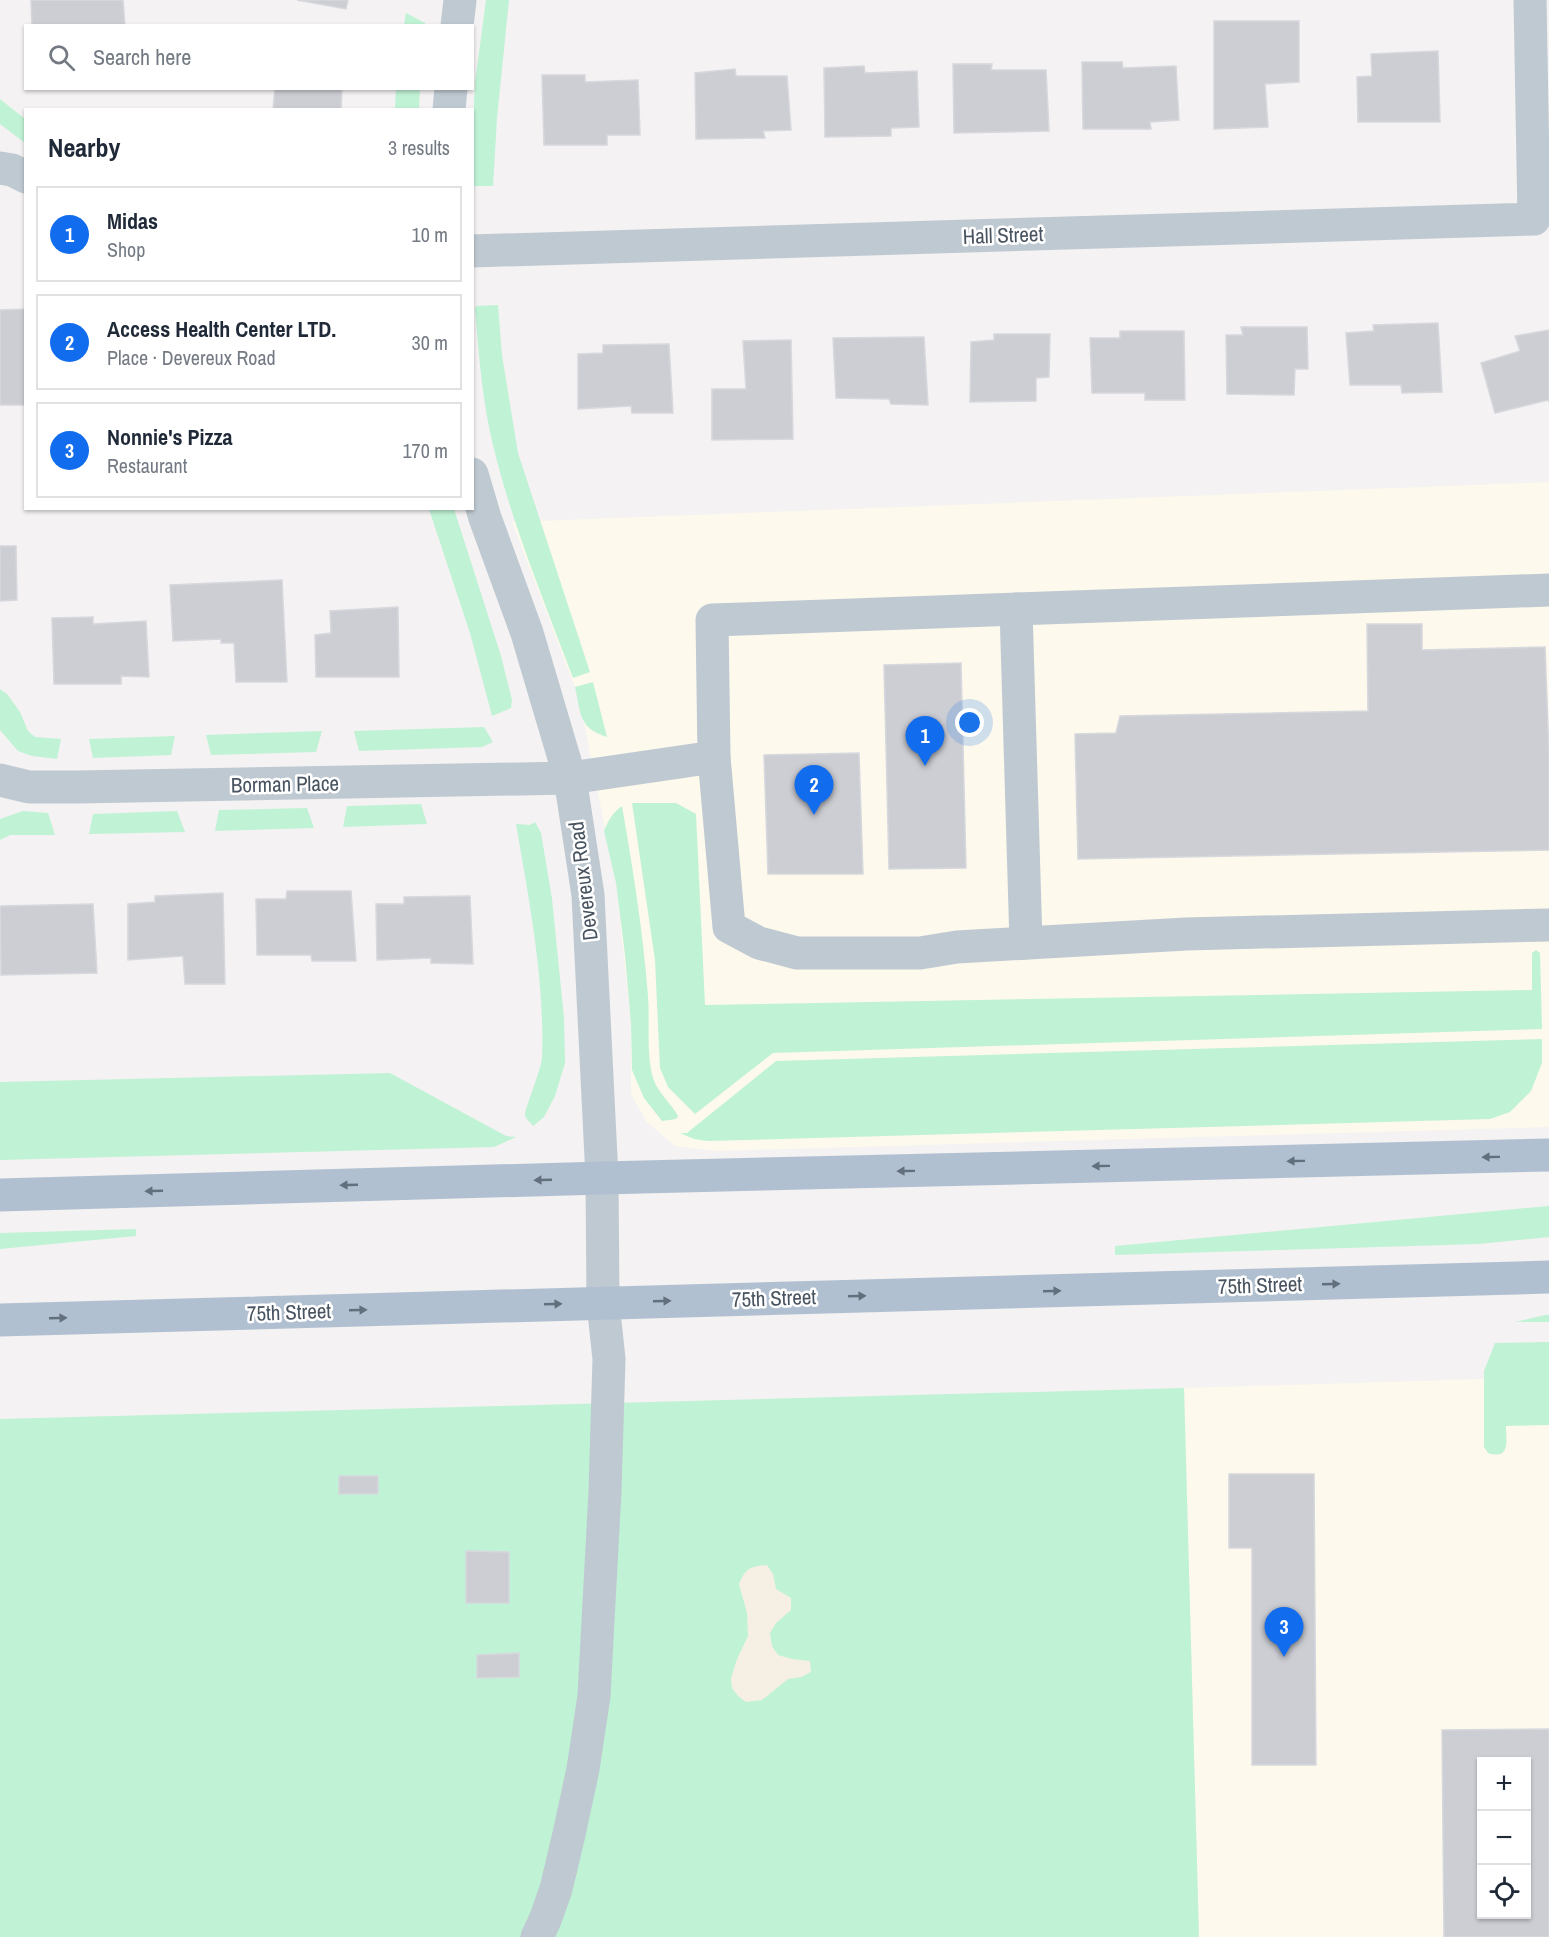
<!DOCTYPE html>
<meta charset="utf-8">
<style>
body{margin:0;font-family:"Archivo Narrow",sans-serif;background:#f2f2f3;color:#1f2937}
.controls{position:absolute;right:18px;bottom:18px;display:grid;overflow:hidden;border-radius:0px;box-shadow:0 2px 4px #0004}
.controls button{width:54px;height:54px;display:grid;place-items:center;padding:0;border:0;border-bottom:2px solid #e0e1e3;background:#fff;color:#1f2937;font:30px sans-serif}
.you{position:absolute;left:970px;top:723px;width:21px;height:21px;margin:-15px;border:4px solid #fff;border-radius:50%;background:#1a73e8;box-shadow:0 0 0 9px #1a73e833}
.badge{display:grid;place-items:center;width:39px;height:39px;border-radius:50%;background:#126cee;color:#fff;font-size:20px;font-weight:700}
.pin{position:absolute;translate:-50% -50px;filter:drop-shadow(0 2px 3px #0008)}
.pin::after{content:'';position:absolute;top:32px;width:21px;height:18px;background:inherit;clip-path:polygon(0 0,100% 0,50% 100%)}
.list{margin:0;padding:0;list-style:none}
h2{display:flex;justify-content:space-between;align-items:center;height:78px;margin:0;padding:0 24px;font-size:26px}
h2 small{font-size:20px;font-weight:400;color:#747a83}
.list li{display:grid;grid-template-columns:39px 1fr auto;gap:18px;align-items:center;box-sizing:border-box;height:96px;margin:0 12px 12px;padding:0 12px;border:2px solid #e0e1e3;border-radius:0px}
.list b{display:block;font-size:22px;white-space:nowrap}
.list p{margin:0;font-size:20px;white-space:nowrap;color:#747a83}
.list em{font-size:20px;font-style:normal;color:#747a83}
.icon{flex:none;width:33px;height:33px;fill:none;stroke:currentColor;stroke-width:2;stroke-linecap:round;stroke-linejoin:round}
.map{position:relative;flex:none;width:1549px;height:1937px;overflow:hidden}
.search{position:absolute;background:#fff;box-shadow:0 2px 4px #0004;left:24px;top:24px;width:450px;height:66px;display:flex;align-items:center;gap:15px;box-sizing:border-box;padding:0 21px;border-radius:0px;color:#747a83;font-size:22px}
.panel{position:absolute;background:#fff;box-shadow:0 2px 4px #0004;left:24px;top:108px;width:450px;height:402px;border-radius:0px}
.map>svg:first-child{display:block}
</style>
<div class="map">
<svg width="1549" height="1937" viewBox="0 0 1549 1937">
<rect width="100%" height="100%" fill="#f4f2f2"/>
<g fill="#fdf9ed" fill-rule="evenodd">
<polygon points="1549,482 1549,1127 716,1151 675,1146 646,1121 631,1094 631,1024 616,883 579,698 512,522"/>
<path d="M1549,1377V1937H1199L1184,1388ZM1482,1762H1526V1914H1482Z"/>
</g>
<g fill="#c0f2d5">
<polygon points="486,0 509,0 497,118 493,186 473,186 473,124 475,82"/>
<polygon points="406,13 425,23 425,25 404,25"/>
<polygon points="396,89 420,89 419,109 395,109"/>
<polygon points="0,99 25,119 25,143 0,124"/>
<path d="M498,305L502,355L518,453L590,672L573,678C544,601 512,524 493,445C482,400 479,355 475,309L476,306Z"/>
<polygon points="429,509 454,509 501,656 512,700 511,708 492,716 470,633"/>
<path d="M593,682L607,737C578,728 581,713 575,687Z"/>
<polygon points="0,689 7,694 20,712 28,731 35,737 61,739 57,759 32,756 18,751 0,730"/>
<polygon points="484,727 493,742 482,747 359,751 354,731"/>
<polygon points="322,731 316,752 211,755 206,735"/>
<polygon points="175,736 171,755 93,758 89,739"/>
<polygon points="632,803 676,803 696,814 705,1005 1532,990 1532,953 1536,950 1540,953 1542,1029 773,1053 695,1114 668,1087 660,1068 655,960"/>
<polygon points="421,804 427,824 343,827 347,806"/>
<path d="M622,806C633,869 643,932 648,996C650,1023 646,1053 653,1078C658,1093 671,1103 678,1116L676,1119L662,1121L644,1098L632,1070L631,1024L625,955L616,883L604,831C608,821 613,812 622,806Z"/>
<polygon points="307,808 314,828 215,831 219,810"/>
<polygon points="23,811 48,813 55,835 10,835 0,840 0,819"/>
<polygon points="177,811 185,832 89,834 93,814"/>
<path d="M535,822L541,833L552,899L564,1018L565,1063L555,1096L544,1117L533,1126C531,1123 526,1119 525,1115C524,1111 541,1070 542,1058C545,980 529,900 516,824L530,825Z"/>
<polygon points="1542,1039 1542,1063 1531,1091 1510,1112 1490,1119 708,1141 694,1139 680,1133 687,1133 776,1061"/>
<polygon points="390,1073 506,1136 516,1137 494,1147 0,1160 0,1082"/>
<polygon points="1549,1206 1549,1237 1478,1244 1115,1255 1115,1246"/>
<polygon points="136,1229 136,1236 0,1249 0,1233"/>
<polygon points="1545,1315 1549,1315 1549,1322 1515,1322"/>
<path d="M1549,1342V1425L1506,1426C1506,1441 1511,1460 1488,1453L1484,1447V1371L1495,1343Z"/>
<polygon points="1184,1388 1199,1937 0,1937 0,1419"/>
</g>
<path fill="#f5f0e3" d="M767,1565L773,1574L776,1589L791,1598V1610L776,1623L770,1633L772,1646L778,1655L792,1659L810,1661L811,1672L801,1677L788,1679L762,1700L746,1702L738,1696L732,1688L731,1678L737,1659L748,1636L747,1613L739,1584C746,1568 749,1567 767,1565Z"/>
<g fill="#ccced4" stroke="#d6d8dd" stroke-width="1.5" fill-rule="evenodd">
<polygon points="31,0 123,0 125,26 32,26"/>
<polygon points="297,0 348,0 346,9"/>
<polygon points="1214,21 1299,21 1299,82 1265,84 1268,127 1214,129"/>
<polygon points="1438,51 1440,122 1358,122 1357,77 1372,76 1371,54"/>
<polygon points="1082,62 1122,62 1123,68 1176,66 1179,120 1150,122 1151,129 1083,129"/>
<polygon points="953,64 992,64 991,70 1046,70 1049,131 954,133"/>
<polygon points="864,66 865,73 917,71 919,127 891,128 891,136 825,137 824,68"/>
<polygon points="735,69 736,76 787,76 791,130 763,131 765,138 696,139 695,73"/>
<polygon points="542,75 585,75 585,82 638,80 640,135 607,135 607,145 544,145"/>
<polygon points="275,88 342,88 341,110 273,110"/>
<polygon points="26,309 26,405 0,405 0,310"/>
<polygon points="1438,323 1442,392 1402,393 1401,385 1350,385 1346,333 1374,331 1373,325"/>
<polygon points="1241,327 1307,327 1308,369 1295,369 1294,395 1227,394 1226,335 1243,335"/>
<polygon points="1549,330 1549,402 1548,400 1495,413 1481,363 1520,351 1515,336"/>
<polygon points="1120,331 1184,331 1185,400 1145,400 1145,393 1092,393 1090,338 1120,338"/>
<polygon points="994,334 1050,334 1049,377 1036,378 1036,401 970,402 971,342 994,340"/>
<polygon points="924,337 928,405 891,404 889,399 836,398 833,338"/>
<polygon points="791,340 793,439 712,440 712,389 746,389 743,341"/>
<polygon points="669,344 673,413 632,413 631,406 578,409 578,354 603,353 603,345"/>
<polygon points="0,546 16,546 17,600 0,601"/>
<polygon points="282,580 287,682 236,682 234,643 221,643 221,639 173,641 170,585"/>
<polygon points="398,607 399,677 316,677 315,635 331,633 330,611"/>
<polygon points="93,617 93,624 146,621 149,677 121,676 121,684 54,684 52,618"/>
<polygon points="1367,624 1422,624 1422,650 1545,647 1549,754 1549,850 1078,859 1075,734 1116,733 1120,716 1368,711"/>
<polygon points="961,663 966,868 889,869 884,665"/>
<polygon points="859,753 863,874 768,874 764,755"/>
<polygon points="287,891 351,891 356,961 312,961 311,955 257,955 256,899 286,899"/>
<polygon points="223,893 225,984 185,984 183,956 128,960 128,904 155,902 155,896"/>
<polygon points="470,896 473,964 431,963 431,958 377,960 376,904 404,904 404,897"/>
<polygon points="93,904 97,973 1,975 0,906"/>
<polygon points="1229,1474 1314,1474 1316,1765 1252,1765 1252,1548 1229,1548"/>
<rect x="339" y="1476" width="39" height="18"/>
<polygon points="466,1551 509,1552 509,1603 466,1603"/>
<polygon points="519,1653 519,1677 477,1678 477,1655"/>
<path d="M1549,1729V1937H1444L1442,1730ZM1482,1762H1526V1914H1482Z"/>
</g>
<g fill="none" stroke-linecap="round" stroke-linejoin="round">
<g stroke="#bfc9d1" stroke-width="33">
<polyline points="457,26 460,0"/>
<polyline points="449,110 451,88"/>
<polyline points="0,168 12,170 26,177"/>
<polyline points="472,251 1534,219 1530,0"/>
<polyline points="472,474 485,518 527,633 570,778 588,895 602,1178 603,1303 609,1359 605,1491 594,1696 583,1769 569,1834 556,1889 545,1920 537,1937"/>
<polyline points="1016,609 1026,943"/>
<polyline points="714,757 729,927 759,943 797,953 920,953 957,947 1186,934 1549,925"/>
<polyline points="0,780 29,787 77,787 570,778 714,757 712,620 1549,590"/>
</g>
<g stroke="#b1c0d1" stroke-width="33">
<polyline points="0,1195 602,1178 1549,1155"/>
<polyline points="0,1320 1549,1277"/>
</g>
</g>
<defs><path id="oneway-solid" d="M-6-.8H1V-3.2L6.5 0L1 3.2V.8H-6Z" transform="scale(1.5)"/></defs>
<g fill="#626f7c">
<use href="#oneway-solid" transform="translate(1491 1157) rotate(179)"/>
<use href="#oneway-solid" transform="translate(1296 1161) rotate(179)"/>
<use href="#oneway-solid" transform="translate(1101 1166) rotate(179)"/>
<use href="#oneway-solid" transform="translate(906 1171) rotate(179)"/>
<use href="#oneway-solid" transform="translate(543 1180) rotate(178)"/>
<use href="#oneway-solid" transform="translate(349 1185) rotate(178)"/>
<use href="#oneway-solid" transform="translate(154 1191) rotate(178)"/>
<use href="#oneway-solid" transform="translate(1331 1284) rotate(-2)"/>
<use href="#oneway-solid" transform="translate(1052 1291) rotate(-2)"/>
<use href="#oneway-solid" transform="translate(857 1296) rotate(-2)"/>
<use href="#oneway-solid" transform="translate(662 1301) rotate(-2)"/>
<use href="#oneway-solid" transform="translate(553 1304) rotate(-2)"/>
<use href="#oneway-solid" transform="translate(358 1310) rotate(-2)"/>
<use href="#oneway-solid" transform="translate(58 1318) rotate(-2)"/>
</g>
<g text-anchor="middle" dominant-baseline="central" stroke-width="5" stroke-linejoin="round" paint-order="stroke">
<g font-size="21" fill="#485460" stroke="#fff">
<text transform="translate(1003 235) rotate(-2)">Hall Street</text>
<text transform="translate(285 784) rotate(-1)">Borman Place</text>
<text transform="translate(583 881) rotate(-97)">Devereux Road</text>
<text transform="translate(1260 1285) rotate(-2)">75th Street</text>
<text transform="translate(774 1298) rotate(-2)">75th Street</text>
<text transform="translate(289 1312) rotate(-2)">75th Street</text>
</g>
</g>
</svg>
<div class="controls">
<button>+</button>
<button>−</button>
<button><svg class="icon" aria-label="locate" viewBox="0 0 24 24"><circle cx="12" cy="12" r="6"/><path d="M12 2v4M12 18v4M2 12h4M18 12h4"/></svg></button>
</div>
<div class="you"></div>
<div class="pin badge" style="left:925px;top:766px">1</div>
<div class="pin badge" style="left:814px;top:815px">2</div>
<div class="pin badge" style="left:1284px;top:1657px">3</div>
<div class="search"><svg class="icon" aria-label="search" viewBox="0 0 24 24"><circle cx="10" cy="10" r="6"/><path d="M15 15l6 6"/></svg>Search here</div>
<section class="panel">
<h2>Nearby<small>3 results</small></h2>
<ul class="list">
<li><span class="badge">1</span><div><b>Midas</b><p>Shop</p></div><em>10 m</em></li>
<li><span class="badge">2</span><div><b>Access Health Center LTD.</b><p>Place · Devereux Road</p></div><em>30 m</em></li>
<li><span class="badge">3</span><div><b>Nonnie's Pizza</b><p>Restaurant</p></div><em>170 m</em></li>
</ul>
</section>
</div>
